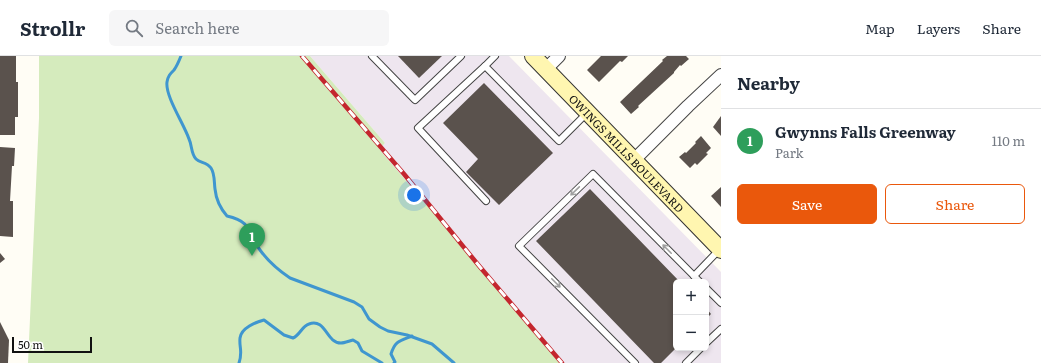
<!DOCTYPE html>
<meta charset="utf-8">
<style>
body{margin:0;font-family:Literata,serif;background:#f6f6f7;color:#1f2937}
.controls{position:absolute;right:12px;bottom:12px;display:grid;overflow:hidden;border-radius:6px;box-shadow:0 2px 6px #0003}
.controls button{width:36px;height:36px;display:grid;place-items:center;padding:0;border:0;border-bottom:1px solid #e0e1e3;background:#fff;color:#1f2937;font:20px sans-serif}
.scale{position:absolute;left:12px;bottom:10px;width:80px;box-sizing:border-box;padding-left:4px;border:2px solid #111;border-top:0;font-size:11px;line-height:14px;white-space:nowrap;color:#111;-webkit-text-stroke:3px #fff;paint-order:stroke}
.you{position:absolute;left:414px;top:139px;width:14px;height:14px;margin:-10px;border:3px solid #fff;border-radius:50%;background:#1a73e8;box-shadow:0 0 0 6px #1a73e833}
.badge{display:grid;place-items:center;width:26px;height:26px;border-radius:50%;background:#ea580c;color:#fff;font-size:13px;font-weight:700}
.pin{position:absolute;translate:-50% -33px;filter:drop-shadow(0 1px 2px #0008)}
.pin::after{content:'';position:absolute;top:21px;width:14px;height:12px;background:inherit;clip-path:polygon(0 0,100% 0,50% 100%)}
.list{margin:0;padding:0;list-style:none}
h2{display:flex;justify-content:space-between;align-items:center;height:52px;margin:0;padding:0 16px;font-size:17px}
h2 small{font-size:13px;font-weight:400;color:#747a83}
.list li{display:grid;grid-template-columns:26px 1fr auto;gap:12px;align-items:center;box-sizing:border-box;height:64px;padding:0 16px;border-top:1px solid #e0e1e3}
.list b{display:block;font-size:15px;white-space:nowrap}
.list p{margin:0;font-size:13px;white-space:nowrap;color:#747a83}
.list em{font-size:13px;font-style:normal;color:#747a83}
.actions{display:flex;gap:8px;padding:12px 16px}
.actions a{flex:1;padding:9px 0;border:1px solid #ea580c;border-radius:6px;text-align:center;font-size:14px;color:#ea580c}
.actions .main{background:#ea580c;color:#fff}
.icon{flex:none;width:22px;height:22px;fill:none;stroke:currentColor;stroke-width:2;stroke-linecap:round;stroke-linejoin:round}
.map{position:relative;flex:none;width:721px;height:307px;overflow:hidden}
header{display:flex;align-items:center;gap:24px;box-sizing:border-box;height:56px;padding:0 20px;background:#fff;border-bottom:1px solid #e0e1e3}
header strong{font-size:19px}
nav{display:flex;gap:22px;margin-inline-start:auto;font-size:14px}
.search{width:280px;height:36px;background:#f6f6f7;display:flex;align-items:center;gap:10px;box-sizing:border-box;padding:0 14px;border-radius:6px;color:#747a83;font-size:15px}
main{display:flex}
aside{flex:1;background:#fff}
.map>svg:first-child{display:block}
</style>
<header>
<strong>Strollr</strong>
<div class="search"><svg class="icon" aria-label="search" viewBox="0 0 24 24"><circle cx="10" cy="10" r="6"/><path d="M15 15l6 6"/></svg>Search here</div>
<nav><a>Map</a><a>Layers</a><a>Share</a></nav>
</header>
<main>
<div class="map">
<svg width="721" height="307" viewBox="0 0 721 307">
<rect width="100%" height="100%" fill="#fffdf5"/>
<path fill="#eee6ef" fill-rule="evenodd" d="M310,0H509L721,216V307H562L378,93L385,87ZM676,226H706V292H676Z"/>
<polygon fill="#d5ebbd" points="39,0 310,0 385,87 379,93 562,307 28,307 39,62"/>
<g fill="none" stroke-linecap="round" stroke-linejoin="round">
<g stroke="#3f96cf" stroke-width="3">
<path d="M181,0C179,5 177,10 174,14C170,18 168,20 167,26C165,40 184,68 189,83C192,89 191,98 196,103C200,107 207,106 211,112C215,118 214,126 215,133C216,143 220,152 227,160C253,166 247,176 260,194C268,205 278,214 290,222L354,246L362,251L369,263L380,271L388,275L407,279L432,288L454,307"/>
<path d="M239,307C243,295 239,292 240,282C241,272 256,266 264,264L284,279L293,282C300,279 302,270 309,268C326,262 326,287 341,287C344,287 349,285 353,284L358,287L362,295L382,307"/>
<path d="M394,307L395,306L391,298C395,285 399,285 412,280"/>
</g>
</g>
<g fill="#5a524d">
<polygon points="0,0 16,0 16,26 18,26 18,61 15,61 15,79 0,79"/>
<polygon points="398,0 442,0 419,22"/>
<polygon points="601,0 628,0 622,6 620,5 599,26 587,14"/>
<polygon points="667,0 686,0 689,3 681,10 680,9 674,16 674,17 638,50 639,51 631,58 620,46 663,5 662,4"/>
<polygon points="484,27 553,97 499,149 466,116 478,103 443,67"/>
<polygon points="721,60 721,80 713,71"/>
<polygon points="701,80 711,92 706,97 708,98 697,109 695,107 690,112 679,101 685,96 686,97 696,87 695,86"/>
<polygon points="0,91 15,92 14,110 12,110 10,145 13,145 13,181 0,180"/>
<polygon points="721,131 721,151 711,140"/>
<polygon points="590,133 680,226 676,226 676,292 661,307 654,307 536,185"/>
<polygon points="0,197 5,203 0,207"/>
<polygon points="706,252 711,258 706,263"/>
<polygon points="0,266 9,284 8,307 0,307"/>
</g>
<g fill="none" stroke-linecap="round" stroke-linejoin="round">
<defs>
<g id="lane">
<polyline points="372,0 415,44 461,0"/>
<polyline points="495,0 485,10 559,85 587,57"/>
<polyline points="485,10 418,72 486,145"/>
<polyline points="694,220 719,194"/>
<polyline points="706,232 721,247"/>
<polyline points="706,287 721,273"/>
<polyline points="635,307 519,190 593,118 700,226"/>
<polyline points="686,307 701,292"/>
</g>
<g id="street">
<polyline points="546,13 559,0"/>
<polyline points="634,104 688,50 721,19"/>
</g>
<g id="secondary">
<path id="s1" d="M533,0L721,194"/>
</g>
</defs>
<use href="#lane" stroke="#444" stroke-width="8"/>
<use href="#street" stroke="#444" stroke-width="14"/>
<use href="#secondary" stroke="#333" stroke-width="18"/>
<use href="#lane" stroke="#fff" stroke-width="6"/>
<use href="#street" stroke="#fff" stroke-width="12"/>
<use href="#secondary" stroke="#fff6b0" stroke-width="16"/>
<defs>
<polyline id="rail" points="302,0 404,118 480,211 562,307"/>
</defs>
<use href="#rail" stroke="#c4262e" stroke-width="4.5"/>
<use href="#rail" stroke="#fff" stroke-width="3" stroke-dasharray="9" stroke-linecap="butt"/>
</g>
<defs><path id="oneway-shaft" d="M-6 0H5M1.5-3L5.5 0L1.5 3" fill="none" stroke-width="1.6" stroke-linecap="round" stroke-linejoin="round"/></defs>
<g stroke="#a0a0a0">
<use href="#oneway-shaft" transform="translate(575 135) rotate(136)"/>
<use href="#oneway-shaft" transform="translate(667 193) rotate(-135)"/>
<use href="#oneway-shaft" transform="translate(556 227) rotate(45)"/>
</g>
<g text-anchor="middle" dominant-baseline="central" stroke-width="4" stroke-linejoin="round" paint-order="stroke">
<g font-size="11" fill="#111" stroke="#fff">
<text stroke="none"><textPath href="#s1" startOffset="135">OWINGS MILLS BOULEVARD</textPath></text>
</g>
</g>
</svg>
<div class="controls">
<button>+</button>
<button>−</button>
</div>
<div class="scale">50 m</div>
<div class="you"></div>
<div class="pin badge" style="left:252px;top:200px;background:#2e9e5b">1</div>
</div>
<aside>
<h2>Nearby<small></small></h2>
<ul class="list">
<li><span class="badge" style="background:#2e9e5b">1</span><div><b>Gwynns Falls Greenway</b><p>Park</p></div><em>110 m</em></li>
</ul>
<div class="actions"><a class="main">Save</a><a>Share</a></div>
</aside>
</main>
